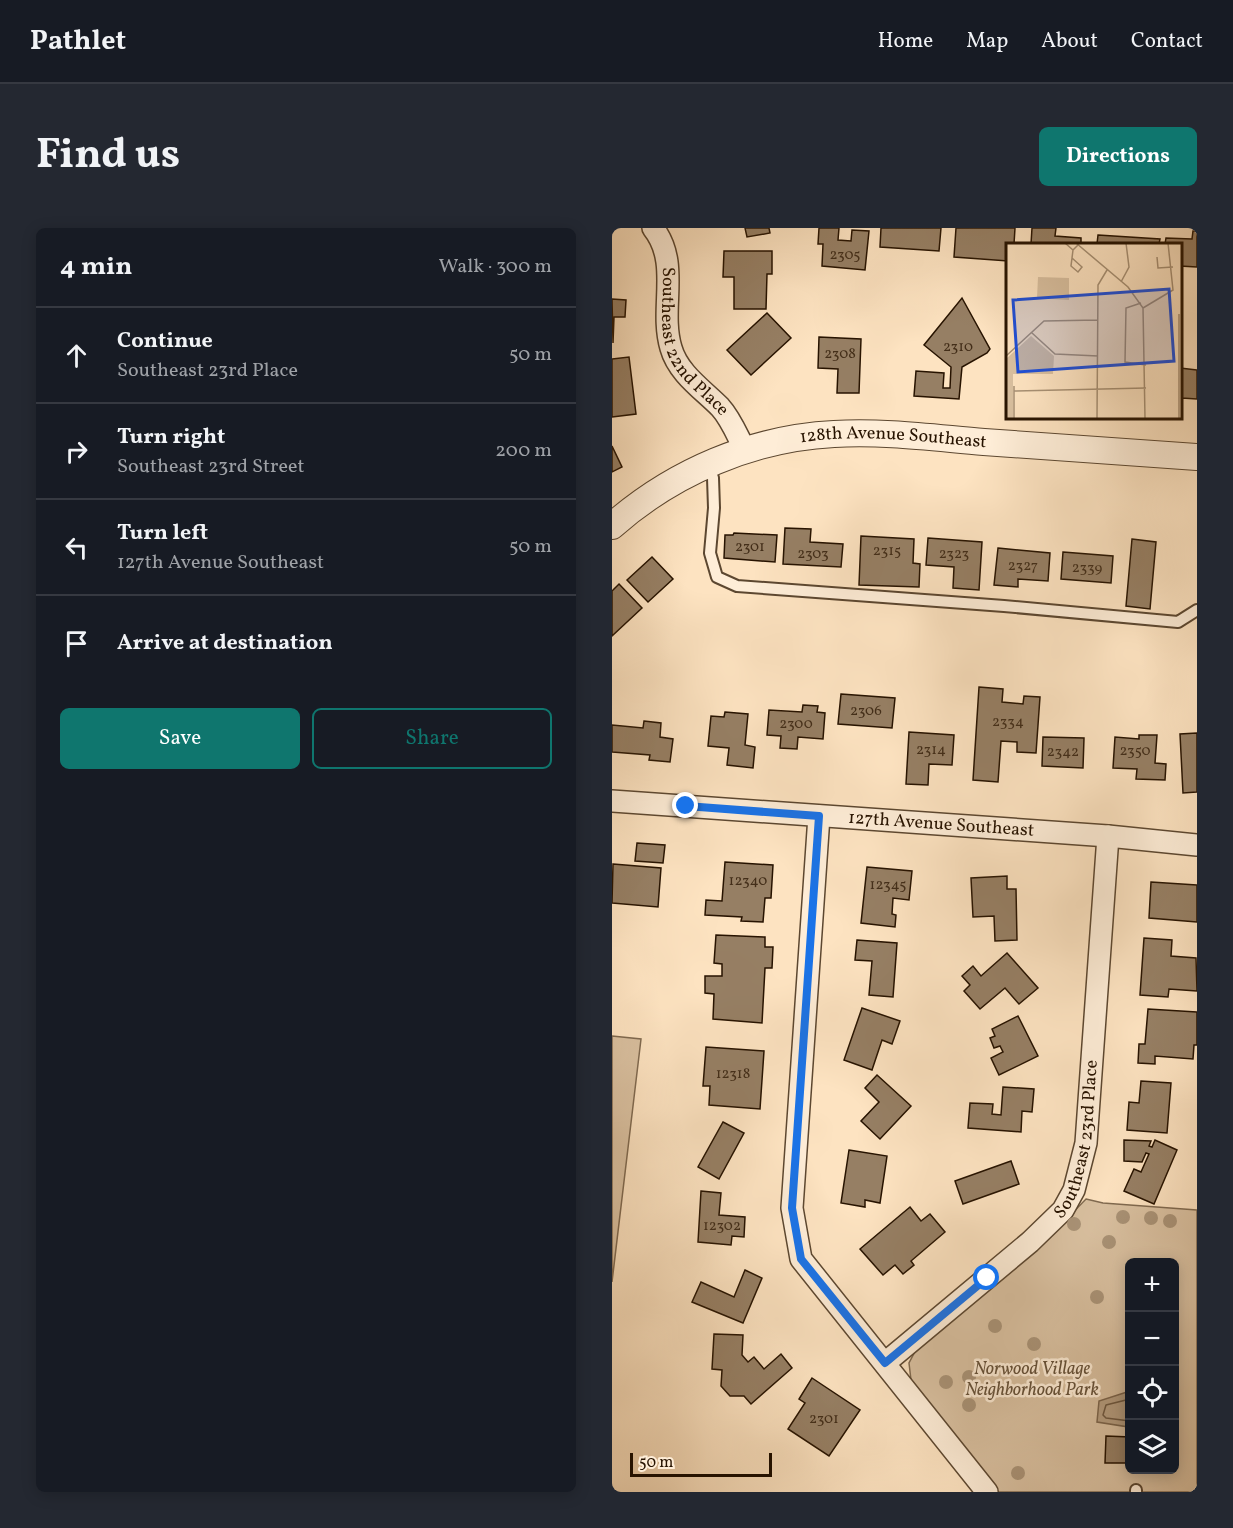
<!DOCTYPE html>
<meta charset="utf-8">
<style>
body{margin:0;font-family:Vollkorn,serif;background:#242831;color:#f1f3f6}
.controls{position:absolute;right:18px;bottom:18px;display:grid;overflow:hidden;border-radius:9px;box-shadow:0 3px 15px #0003}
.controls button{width:54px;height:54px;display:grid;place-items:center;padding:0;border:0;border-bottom:2px solid #363941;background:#171b24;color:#f1f3f6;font:30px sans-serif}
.scale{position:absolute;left:18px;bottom:15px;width:142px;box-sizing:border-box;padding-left:6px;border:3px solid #271300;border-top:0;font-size:16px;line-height:21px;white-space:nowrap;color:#271300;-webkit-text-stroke:4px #feedd7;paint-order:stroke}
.stop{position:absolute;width:18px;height:18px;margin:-14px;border:4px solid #1a73e8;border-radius:50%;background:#fff}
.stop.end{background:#1a73e8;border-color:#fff;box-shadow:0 2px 6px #0008}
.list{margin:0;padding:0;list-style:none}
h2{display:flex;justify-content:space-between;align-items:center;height:78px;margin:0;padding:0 24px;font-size:26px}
h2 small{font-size:20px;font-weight:400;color:#9ea1a6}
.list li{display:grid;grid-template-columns:39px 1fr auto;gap:18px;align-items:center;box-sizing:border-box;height:96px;padding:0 24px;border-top:2px solid #363941}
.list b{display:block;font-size:22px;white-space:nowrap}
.list p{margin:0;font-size:20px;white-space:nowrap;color:#9ea1a6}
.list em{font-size:20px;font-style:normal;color:#9ea1a6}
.actions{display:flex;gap:12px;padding:18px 24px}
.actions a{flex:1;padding:14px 0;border:2px solid #0f766e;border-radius:9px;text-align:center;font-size:21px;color:#0f766e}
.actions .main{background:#0f766e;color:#fff}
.icon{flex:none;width:33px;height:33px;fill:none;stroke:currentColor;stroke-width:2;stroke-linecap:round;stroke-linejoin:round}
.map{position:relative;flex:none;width:585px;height:1264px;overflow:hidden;border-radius:9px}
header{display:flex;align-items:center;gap:36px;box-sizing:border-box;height:84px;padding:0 30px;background:#171b24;border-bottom:2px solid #363941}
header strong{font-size:28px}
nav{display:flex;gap:33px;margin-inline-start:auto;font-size:21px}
.intro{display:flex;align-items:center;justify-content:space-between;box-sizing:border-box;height:144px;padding:0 36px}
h1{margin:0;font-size:42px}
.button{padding:15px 27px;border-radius:9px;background:#0f766e;color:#fff;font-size:21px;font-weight:700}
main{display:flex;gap:36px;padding:0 36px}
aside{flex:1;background:#171b24;border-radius:9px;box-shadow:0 3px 15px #0003}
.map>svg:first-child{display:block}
</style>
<header>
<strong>Pathlet</strong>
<nav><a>Home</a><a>Map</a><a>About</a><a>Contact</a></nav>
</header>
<div class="intro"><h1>Find us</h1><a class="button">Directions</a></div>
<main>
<aside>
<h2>4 min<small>Walk · 300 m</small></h2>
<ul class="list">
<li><svg class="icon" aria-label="ahead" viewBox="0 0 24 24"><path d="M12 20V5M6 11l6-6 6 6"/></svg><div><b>Continue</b><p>Southeast 23rd Place</p></div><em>50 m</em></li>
<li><svg class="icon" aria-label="right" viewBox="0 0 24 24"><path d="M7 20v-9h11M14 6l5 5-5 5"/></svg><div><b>Turn right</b><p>Southeast 23rd Street</p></div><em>200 m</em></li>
<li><svg class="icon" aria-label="left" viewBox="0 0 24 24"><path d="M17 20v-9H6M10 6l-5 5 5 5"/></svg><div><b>Turn left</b><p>127th Avenue Southeast</p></div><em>50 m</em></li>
<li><svg class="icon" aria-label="arrive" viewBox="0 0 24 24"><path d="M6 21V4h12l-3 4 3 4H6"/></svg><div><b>Arrive at destination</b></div></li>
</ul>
<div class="actions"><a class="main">Save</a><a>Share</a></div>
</aside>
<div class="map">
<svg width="585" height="1264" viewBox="0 0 585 1264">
<rect width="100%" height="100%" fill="#fde3c1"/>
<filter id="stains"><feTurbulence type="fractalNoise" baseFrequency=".00333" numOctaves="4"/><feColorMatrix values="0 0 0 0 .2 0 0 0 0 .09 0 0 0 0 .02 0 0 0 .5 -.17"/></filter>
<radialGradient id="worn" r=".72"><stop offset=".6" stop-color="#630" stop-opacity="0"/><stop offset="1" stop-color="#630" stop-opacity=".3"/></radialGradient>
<g fill="#d9c0a0" stroke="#806a50" stroke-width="1.5" fill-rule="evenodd">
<polygon points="0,808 29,811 0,1054"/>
<path d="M474,971L491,975L585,982V1264H386L350,1221L299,1152L297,1135L306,1118L441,1005ZM518,1034H562V1242H518Z"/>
</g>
<polygon fill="#b49c7f" stroke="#7c654c" stroke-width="1.5" points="515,1164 517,1173 517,1199 485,1194 487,1173"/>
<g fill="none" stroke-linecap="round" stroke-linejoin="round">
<polyline stroke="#6e5840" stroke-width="1.5" points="518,1171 494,1177 491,1187 494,1190 518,1193"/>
</g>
<g fill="#967f64" stroke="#271300" stroke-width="1.5">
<polygon points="133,0 157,0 158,5 135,9"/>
<polygon points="207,0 227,0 226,12 239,13 240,2 257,3 253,42 210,38 211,16 206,16"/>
<polygon points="269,0 329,0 327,23 268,19"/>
<polygon points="344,0 403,0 402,16 396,16 396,33 342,29"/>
<polygon points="420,0 444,0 443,8 469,10 469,16 419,16"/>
<polygon points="581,3 585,3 585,39 568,38 568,16 553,16 554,10 580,11"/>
<polygon points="486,7 548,11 547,16 485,16"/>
<polygon points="112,23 160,23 160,46 155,46 154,81 122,81 122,49 111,49"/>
<polygon points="350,70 378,121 375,125 350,139 347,171 302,168 304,143 332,145 331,160 338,160 339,139 312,117"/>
<polygon points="0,71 14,72 13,89 2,89 1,115"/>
<polygon points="155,85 179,110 139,147 115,122"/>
<polygon points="207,109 249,111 247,165 225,165 226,141 206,140"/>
<polygon points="17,129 24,186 0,189 0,131"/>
<polygon points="568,140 585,142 585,171 570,170 569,183"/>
<polygon points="0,218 10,239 0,244"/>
<polygon points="173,300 199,301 198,314 231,316 229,339 171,336"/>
<polygon points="122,305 165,307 163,334 112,330 113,307 121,307"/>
<polygon points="249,308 302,311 301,335 308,336 307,359 247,357"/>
<polygon points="316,310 370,314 367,362 341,360 342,339 314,337"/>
<polygon points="520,311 544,314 538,381 514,378"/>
<polygon points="386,320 438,325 436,353 406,351 406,359 382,357"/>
<polygon points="451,324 501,328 499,355 449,351"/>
<polygon points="40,329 61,351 36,374 15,352"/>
<polygon points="7,356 30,380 0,408 0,363"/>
<polygon points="367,459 391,461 390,474 411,476 412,468 428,469 424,525 405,524 405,514 389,513 386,554 361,552"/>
<polygon points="229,466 283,470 280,500 226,496"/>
<polygon points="191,477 206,478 205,484 213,485 211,511 186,509 185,521 168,520 169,508 155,507 157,482 190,484"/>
<polygon points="113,484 136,486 133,517 143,519 141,540 115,537 117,520 96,518 99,488 112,489"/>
<polygon points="32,493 49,495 48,509 61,511 58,534 37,532 38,527 0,524 0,497 31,500"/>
<polygon points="297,504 342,507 340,537 317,536 316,557 294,556"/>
<polygon points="585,505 585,564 571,565 568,506"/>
<polygon points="527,507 545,507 543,535 554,536 553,552 524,551 525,541 501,540 503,509 527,511"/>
<polygon points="431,509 472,510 471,540 430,538"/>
<polygon points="25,615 53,617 51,635 23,633"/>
<polygon points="113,634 161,637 159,670 153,670 151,694 129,693 130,689 93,687 94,672 110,673"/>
<polygon points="1,636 49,640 46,679 0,675"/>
<polygon points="255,639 300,643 297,672 281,670 280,686 284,687 283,699 249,695"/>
<polygon points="395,648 395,661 404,661 405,712 383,713 382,688 361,689 359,650"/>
<polygon points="539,654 585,657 585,694 537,690"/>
<polygon points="104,707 153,709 153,719 161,719 160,740 153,740 150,795 101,791 102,766 93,765 93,748 110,748 110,736 102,735"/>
<polygon points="532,710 560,712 559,728 584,730 585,763 557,761 556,769 528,767"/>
<polygon points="245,712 285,715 281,769 257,767 260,733 243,732"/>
<polygon points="395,725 426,760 407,776 393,760 368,781 352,763 358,757 350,748 361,738 369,748"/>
<polygon points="250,780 288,793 280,816 270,812 260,842 232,832"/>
<polygon points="536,781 585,784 585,817 582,817 581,831 543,828 543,836 526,835 527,816 533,816"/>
<polygon points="406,788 426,828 387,847 379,830 391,824 388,818 382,820 378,810 383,808 380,801"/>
<polygon points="94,819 152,823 148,881 97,877 98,858 91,858"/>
<polygon points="265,847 299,878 268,911 249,893 267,874 253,860"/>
<polygon points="529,853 559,855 555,905 515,902 517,874 527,875"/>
<polygon points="391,859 422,861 420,884 410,883 409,904 356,900 358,875 381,876 380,886 389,887"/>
<polygon points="111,894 132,905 107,951 86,939"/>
<polygon points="512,912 539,913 537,918 540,919 543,912 565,922 542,976 512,963 522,941 529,944 537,926 534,925 530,934 512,933"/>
<polygon points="237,922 275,928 268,975 253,972 253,979 229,975"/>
<polygon points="399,933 407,956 351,976 343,953"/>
<polygon points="89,963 109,965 107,987 133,989 132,1009 120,1008 119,1017 86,1014"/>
<polygon points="298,979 309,993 318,986 333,1004 299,1033 302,1037 291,1046 283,1037 271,1047 248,1021"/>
<polygon points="133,1042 150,1050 131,1095 80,1074 89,1054 122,1069"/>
<polygon points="102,1106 131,1107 130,1127 136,1134 142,1129 152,1141 169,1126 180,1140 139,1176 132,1168 118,1168 109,1158 110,1142 100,1141"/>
<polygon points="200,1150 248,1182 217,1228 176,1201 193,1175 187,1171"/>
<polygon points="494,1208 518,1209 518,1235 493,1235"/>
</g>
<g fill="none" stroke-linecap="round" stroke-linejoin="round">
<defs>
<g id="service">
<polyline points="96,236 101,250 102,280 98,325 105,349 125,358 392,378 566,394 585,382"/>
<polyline points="524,1264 524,1262"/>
</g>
<g id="minor">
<path id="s1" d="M41,0C69,35 47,80 59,120C66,145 90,161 108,179C119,191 125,207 133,222"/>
<path id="s2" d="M0,573L496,608L585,617"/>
<polyline points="207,588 180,980 189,1031 375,1264"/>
<path id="s3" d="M273,1135L418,1014L451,982L462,962L474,915L496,608"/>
</g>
<g id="tertiary">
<path id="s4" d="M0,298C61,244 141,210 222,206C272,203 323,210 372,214C443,219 514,224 585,229"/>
</g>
</defs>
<use href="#service" stroke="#5c4730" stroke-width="14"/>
<use href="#minor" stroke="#5c4730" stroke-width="24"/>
<use href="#tertiary" stroke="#5c4730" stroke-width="28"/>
<use href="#service" stroke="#feedd7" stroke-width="10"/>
<use href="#minor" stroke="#feedd7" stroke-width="21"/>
<use href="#tertiary" stroke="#feedd7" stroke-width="26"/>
</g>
<g fill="#a99276">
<circle cx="511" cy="989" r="7"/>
<circle cx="539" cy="990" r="7"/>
<circle cx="558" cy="993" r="7"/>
<circle cx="462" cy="996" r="7"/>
<circle cx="497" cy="1014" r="7"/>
<circle cx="485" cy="1069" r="7"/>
<circle cx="383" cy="1098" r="7"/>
<circle cx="422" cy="1116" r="7"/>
<circle cx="357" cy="1149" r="7"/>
<circle cx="334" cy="1154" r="7"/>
<circle cx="357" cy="1177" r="7"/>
<circle cx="406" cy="1245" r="7"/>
</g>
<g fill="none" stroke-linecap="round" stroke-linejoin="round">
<polyline stroke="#1a73e8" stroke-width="8" points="74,578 207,588 180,980 189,1031 273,1135 375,1050"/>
</g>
<g text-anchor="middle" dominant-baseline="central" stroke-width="5" stroke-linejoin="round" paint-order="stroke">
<g font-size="15" fill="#432e19">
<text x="233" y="27">2305</text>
<text x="346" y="119">2310</text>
<text x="228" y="126">2308</text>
<text x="138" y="319">2301</text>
<text x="275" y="323">2315</text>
<text x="201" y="326">2303</text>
<text x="342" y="326">2323</text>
<text x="411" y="338">2327</text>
<text x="475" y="340">2339</text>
<text x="254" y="483">2306</text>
<text x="396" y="494">2334</text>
<text x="184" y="496">2300</text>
<text x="319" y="522">2314</text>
<text x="523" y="523">2350</text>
<text x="451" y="524">2342</text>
<text x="136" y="653">12340</text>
<text x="276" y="657">12345</text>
<text x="121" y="846">12318</text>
<text x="110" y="998">12302</text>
<text x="212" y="1191">2301</text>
</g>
<g font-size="18" fill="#271300" stroke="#feedd7">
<text stroke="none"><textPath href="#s1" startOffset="126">Southeast 22nd Place</textPath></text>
<text stroke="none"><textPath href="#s4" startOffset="304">128th Avenue Southeast</textPath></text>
<text stroke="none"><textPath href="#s2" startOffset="330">127th Avenue Southeast</textPath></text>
<text stroke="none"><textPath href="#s3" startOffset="308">Southeast 23rd Place</textPath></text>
</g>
<g font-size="18" font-style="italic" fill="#655038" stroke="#feedd7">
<text x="420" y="1141">Norwood Village<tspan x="420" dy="21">Neighborhood Park</tspan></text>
</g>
</g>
<g transform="translate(394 15)">
<rect width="176" height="176" fill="#fde3c1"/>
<path d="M32,34L63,35V57L31,55ZM25,93L48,113L47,131H7V175H0L1,115Z" fill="#d9c0a0"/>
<path fill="none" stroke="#a79074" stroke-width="1.5" d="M59,0L67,7L73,1M70,0L122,44L137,65L139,175M151,14L152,25L167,24M66,15L65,23L72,29L76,24L66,15L67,7M115,39L123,24L120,0M135,60L120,65L119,119L140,122M137,65L167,47L162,0M26,90L49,111L92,113M0,113L38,78L92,77M8,148L140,145M8,175V143M91,175L92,42L101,27M173,175V71"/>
<path fill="#1d4ed8" fill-opacity="0.15" stroke="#1d4ed8" stroke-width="3" d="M163,46L168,118L12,129L7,57Z"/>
<rect width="176" height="176" fill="none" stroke="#271300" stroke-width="3"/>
</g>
<rect width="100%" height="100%" filter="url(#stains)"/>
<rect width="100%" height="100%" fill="url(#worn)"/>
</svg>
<div class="controls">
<button>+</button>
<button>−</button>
<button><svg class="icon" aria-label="locate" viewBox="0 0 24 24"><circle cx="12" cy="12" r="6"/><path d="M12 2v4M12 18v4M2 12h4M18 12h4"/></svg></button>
<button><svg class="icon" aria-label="layers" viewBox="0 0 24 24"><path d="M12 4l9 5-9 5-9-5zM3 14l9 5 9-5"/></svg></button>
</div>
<div class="scale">50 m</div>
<div class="stop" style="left:375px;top:1050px"></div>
<div class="stop end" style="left:74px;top:578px"></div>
</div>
</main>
